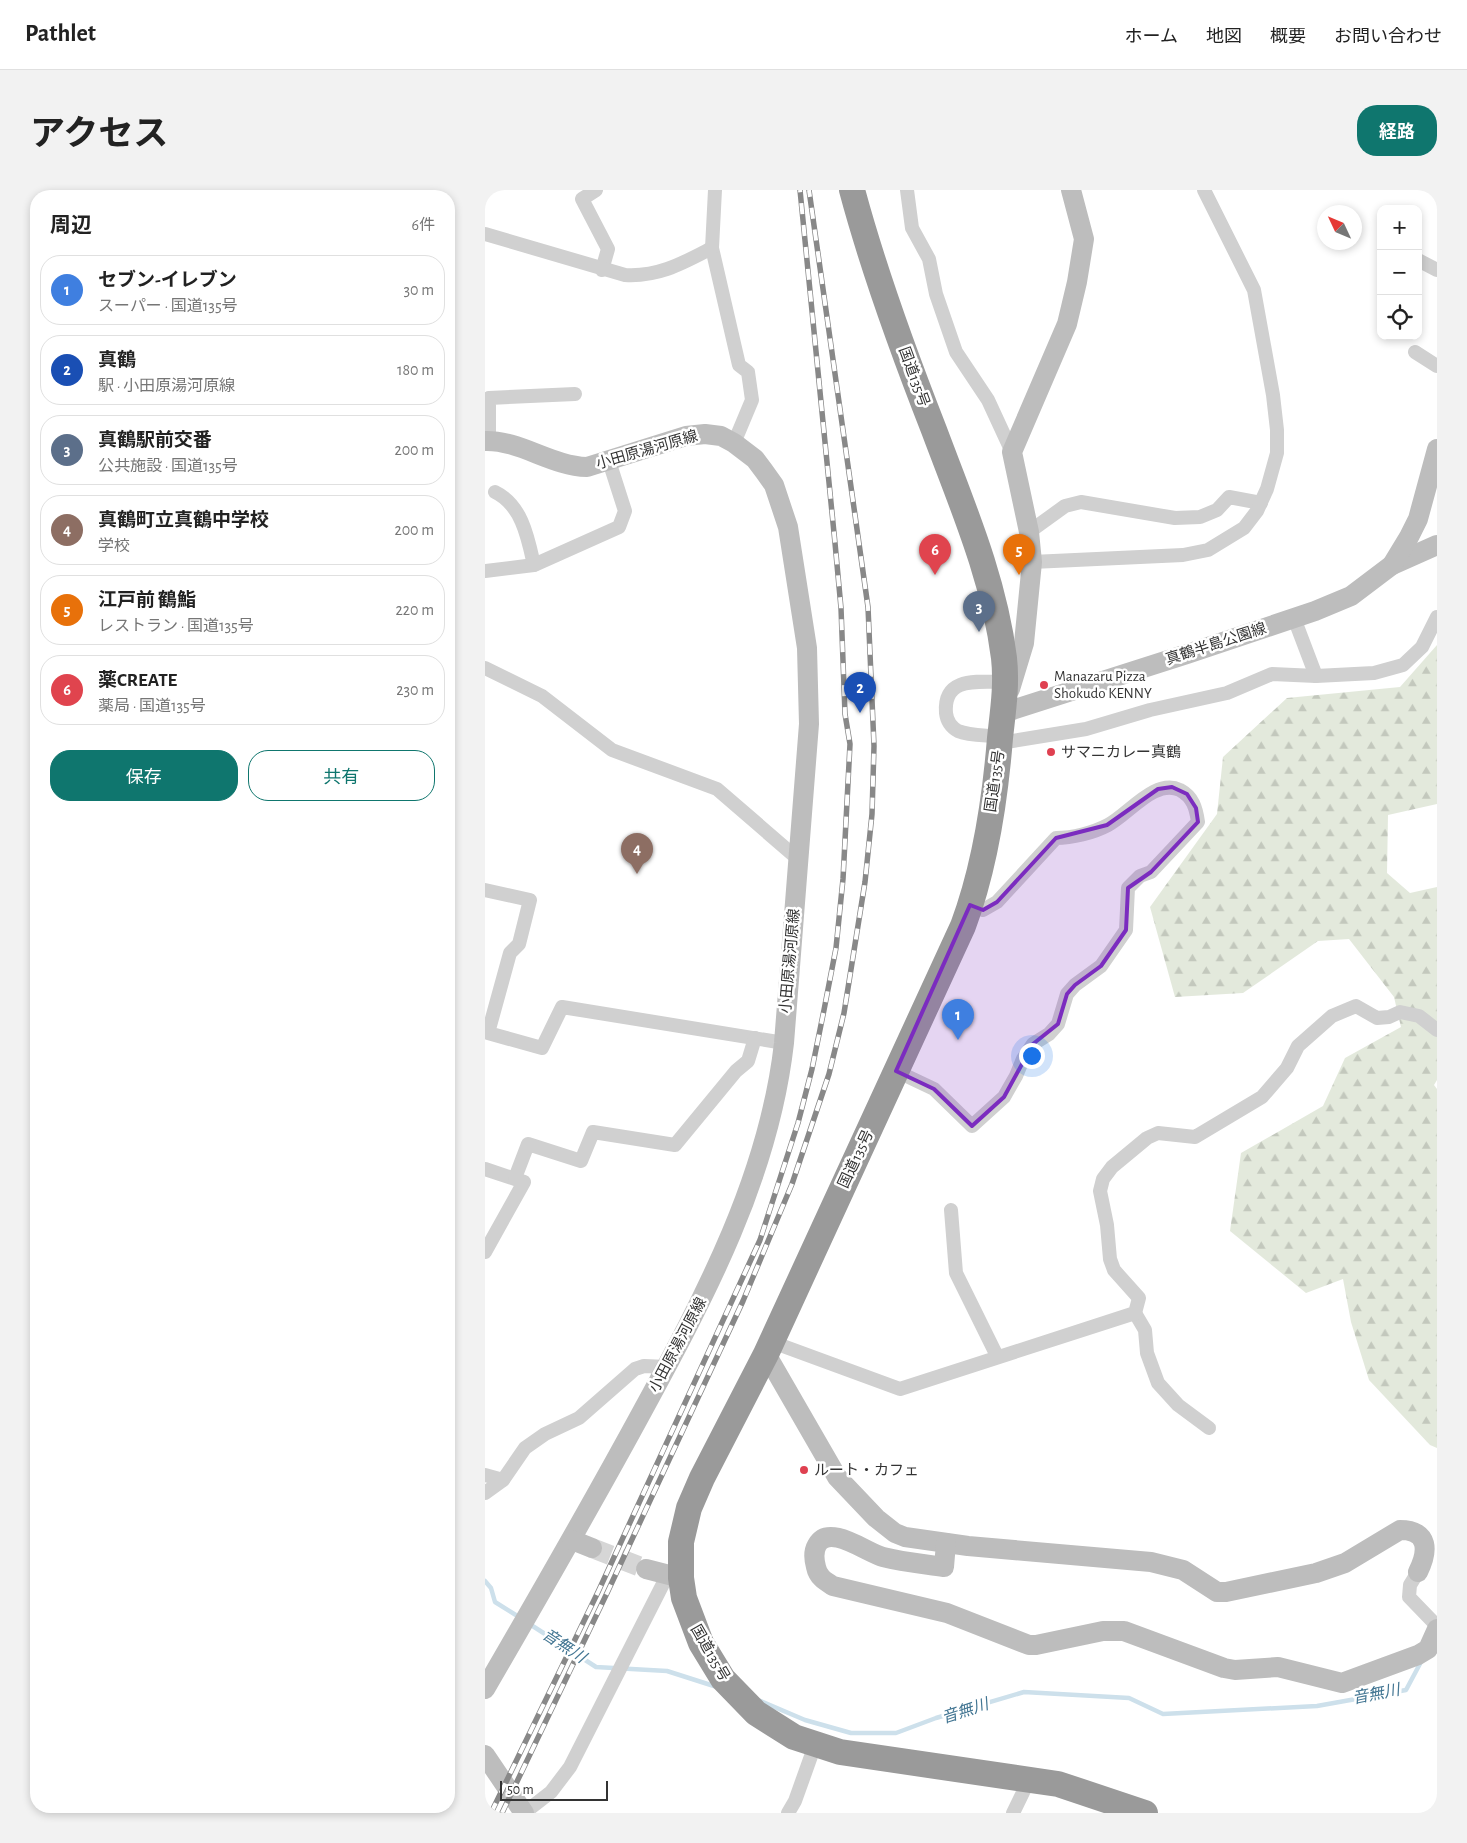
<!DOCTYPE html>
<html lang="ja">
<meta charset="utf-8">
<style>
body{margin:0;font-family:"Alegreya Sans","Noto Sans JP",sans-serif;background:#f2f2f2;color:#222}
.controls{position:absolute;right:15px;top:15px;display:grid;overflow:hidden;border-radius:10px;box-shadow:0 2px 8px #0003}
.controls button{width:45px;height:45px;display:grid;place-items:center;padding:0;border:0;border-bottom:1px solid #e0e0e0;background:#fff;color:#222;font:25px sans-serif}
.compass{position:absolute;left:832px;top:15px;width:45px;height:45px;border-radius:50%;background:#fff;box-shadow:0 2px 8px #0003;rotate:314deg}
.scale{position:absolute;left:15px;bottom:12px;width:108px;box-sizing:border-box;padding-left:5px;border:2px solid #333;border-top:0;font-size:14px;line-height:18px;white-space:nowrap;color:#333;-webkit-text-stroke:4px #fff;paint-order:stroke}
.you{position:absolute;left:546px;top:865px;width:18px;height:18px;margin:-12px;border:4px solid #fff;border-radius:50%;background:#1a73e8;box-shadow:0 0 0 8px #1a73e833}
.badge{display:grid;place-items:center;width:32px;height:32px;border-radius:50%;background:#0f766e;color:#fff;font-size:16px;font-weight:700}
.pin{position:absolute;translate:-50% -41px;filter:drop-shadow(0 1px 2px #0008)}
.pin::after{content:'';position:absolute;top:26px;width:18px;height:15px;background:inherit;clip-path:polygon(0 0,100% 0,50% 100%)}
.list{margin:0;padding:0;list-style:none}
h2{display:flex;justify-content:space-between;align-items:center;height:65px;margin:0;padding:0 20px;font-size:21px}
h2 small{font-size:16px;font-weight:400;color:#767676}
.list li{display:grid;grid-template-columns:32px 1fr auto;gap:15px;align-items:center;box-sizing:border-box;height:70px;margin:0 10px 10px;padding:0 10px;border:1px solid #e0e0e0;border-radius:20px}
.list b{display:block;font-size:19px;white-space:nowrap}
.list p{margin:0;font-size:16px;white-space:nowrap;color:#767676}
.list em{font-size:16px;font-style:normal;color:#767676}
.actions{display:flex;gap:10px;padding:15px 20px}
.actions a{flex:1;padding:11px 0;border:1px solid #0f766e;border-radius:20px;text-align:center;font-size:18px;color:#0f766e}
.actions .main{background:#0f766e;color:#fff}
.icon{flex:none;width:28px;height:28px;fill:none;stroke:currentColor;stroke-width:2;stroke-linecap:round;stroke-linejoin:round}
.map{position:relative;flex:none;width:952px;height:1623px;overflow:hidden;border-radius:20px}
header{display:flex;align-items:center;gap:30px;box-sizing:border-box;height:70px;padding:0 25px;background:#fff;border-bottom:1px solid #e0e0e0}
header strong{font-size:24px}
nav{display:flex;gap:28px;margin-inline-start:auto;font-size:18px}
.intro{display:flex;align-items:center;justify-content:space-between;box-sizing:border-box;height:120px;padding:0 30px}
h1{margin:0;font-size:35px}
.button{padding:12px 22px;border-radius:20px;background:#0f766e;color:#fff;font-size:18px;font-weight:700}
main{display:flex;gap:30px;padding:0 30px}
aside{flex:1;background:#fff;border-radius:20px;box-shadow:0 2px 8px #0003}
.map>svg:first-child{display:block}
</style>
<header>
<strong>Pathlet</strong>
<nav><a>ホーム</a><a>地図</a><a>概要</a><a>お問い合わせ</a></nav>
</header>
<div class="intro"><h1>アクセス</h1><a class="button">経路</a></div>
<main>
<aside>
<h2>周辺<small>6件</small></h2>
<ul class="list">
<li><span class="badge" style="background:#3f7fe0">1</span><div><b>セブン-イレブン</b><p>スーパー · 国道135号</p></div><em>30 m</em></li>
<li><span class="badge" style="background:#1a4fb4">2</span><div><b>真鶴</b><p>駅 · 小田原湯河原線</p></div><em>180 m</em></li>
<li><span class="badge" style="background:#5c6f8a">3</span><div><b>真鶴駅前交番</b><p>公共施設 · 国道135号</p></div><em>200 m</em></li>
<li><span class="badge" style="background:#8d6e63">4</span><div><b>真鶴町立真鶴中学校</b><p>学校</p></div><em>200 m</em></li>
<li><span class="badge" style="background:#e8710a">5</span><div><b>江戸前 鶴鮨</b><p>レストラン · 国道135号</p></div><em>220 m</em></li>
<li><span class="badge" style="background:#e0444e">6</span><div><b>薬CREATE</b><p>薬局 · 国道135号</p></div><em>230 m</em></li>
</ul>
<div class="actions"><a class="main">保存</a><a>共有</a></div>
</aside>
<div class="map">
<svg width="952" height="1623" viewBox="0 0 952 1623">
<defs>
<pattern id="forest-firs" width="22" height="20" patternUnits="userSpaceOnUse" patternTransform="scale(1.25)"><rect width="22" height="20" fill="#e3e9dc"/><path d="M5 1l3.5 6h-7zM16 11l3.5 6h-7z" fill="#c3c8bd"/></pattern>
</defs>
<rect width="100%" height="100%" fill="#fff"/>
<polygon fill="url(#forest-firs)" points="952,455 952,614 903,625 902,683 925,703 952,697 952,890 949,895 952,899 952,1258 945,1255 884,1190 866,1132 858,1089 821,1103 745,1041 756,963 838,916 860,868 916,837 909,807 864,749 833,751 758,803 690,807 665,717 732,624 738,567 802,508 915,497"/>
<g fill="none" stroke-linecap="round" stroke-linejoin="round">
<g stroke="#cde0eb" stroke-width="4.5">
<polyline points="0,1391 6,1398 10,1412 34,1427"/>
<polyline points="43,1433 111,1477 182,1481 232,1497"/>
<polyline points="273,1510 320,1530 366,1543 411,1543 451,1528 539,1502 644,1508 678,1524 832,1516 921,1500 937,1470"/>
</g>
<polyline stroke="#d6d6d6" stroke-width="20" stroke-dasharray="20 10" stroke-linecap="butt" points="107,1358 161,1379"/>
<g stroke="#d0d0d0" stroke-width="14">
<polyline points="111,0 97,9 123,59 117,80"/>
<polyline points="230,0 227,58 254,175 263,182 267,210 249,253"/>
<polyline points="422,0 427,38 444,69 451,104 471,162 503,210 527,262"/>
<path d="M0,44L140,85C174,87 198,73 227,58"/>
<polyline points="933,70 952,80"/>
<polyline points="930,162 952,176"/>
<polyline points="4,251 4,208 90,204"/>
<path d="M10,302C37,315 43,348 49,375"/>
<polyline points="544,342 580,316 596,312 690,328 715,327 732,320 744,307 776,313"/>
<polyline points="547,372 698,365 723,360 759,338 772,321 782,299 792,263 792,240 788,205 769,100 719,0"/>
<polyline points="0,381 49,375 134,337 140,321 124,271"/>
<polyline points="809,428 831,486"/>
<polyline points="0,478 57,506 127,560 232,599 313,669"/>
<path d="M516,547C503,545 485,546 473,541C466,537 462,532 461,523C458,486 493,492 520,492"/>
<polyline points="515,553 601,539 665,520 742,503 787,484 831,486 889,483 918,475 937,457 952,427"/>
<polyline points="0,700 45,710 34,754 25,763 3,843 57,858 77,817 299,853"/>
<path d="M411,881L449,899L487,936L519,907L531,886L538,869L548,854L564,844L573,834L582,804L590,795L616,776L641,740L643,698L655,686L666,682L713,632C711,618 708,607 695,600C670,588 644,624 623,635C608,643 587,648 571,648L512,712L498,720L485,715"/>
<polyline points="0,979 39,992 0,1062"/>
<polyline points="30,988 43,954 96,971 108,942 190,955 251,881 263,871 270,848"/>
<polyline points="466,1020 471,1083 512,1166"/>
<polyline points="650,1123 660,1140 662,1163 673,1193 693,1215 724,1238"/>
<polyline points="287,1152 415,1199 650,1123 654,1108 629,1080 625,1069 622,1035 615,1001 618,989 627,977 662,948 673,943 710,947 777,907 802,878 813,856 847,826 871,816 892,828 904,827 915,822 934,826 952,840"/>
<polyline points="0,1285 18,1290"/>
<polyline points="0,1303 18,1290 40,1258 60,1244 94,1228 150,1179 159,1176 182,1177"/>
<polyline points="933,1382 925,1395 924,1407 952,1436"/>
<polyline points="39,1623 66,1602 85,1577 182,1386"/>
<polyline points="303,1623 310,1611 330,1555"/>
<polyline points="528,1623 545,1588"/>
</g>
<g stroke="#bdbdbd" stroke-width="20">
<path d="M0,251C35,250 66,276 102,277L201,246L220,244L236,246L249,253L270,269L279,281L289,295L303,337L322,458L324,534L299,853C284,986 221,1104 158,1220C107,1314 54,1406 0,1499"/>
<polyline points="907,375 952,355"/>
<polyline points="525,499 539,453 547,372 544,342 527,262 582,134 592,92 599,49 586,0"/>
<polyline points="518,523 702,464 830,421 866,406 907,375 924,347 933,329 952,259"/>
<path d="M281,1164L352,1287L391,1328L410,1343L420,1347L483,1356L666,1372L698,1380L732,1402H741L831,1383L860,1373L915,1340C945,1340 943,1362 933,1382"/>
<polyline points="87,1350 107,1358"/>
<path d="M461,1353L459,1377C439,1374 418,1372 398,1367C382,1363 344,1333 332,1355C328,1362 329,1369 331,1377C333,1387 340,1391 348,1396L462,1423L544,1455H551L618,1441H639L739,1478L750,1480L793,1477L857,1493L933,1465L943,1459L952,1439"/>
<polyline points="161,1379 196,1388"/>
<polyline points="0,1565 39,1623"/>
</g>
<path stroke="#9a9a9a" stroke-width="26" d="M367,0C389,82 418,161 449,240C477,315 509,388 519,468C522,495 518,521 515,548C510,611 500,677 478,736L281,1164L217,1288L204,1318L196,1352V1388L199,1408L216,1453L238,1489L271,1523L309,1547L355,1562L573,1594L660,1623"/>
<defs>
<g id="rail">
<polyline points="6,1623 113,1402 275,1050 313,933 327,879 339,820 351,758 358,689 365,554 360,524 356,418 350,353 315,0"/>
<polyline points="17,1623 122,1403 258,1111 307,994 344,884 359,823 380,692 387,624 389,556 383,417 324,0"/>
</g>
</defs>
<use href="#rail" stroke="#888" stroke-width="5.5"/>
<use href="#rail" stroke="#fff" stroke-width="4" stroke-dasharray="11" stroke-linecap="butt"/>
</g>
<path fill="#7b2cbf" fill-opacity="0.2" stroke="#7b2cbf" stroke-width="4" stroke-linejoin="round" d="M687,597L702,604L711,618L713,632L666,682L643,698L641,740L616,776L590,795L582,804L573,834L548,854L519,907L487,936L449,899L411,881L485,715L498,720L512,712L571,648L622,635L673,599Z"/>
<g fill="#df4050" stroke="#fff" stroke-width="2">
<circle cx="559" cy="495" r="5"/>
<circle cx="566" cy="562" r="5"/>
<circle cx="319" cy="1280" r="5"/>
</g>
<g text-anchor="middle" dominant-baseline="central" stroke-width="5" stroke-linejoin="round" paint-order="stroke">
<g font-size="15" fill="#333" stroke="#fff">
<text transform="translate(429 187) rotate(70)">国道135号</text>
<text transform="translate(162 260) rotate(-16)">小田原湯河原線</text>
<text transform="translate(731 454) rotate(-18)">真鶴半島公園線</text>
<text transform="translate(510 591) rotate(-82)">国道135号</text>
<text transform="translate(305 771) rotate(-85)">小田原湯河原線</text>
<text transform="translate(371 969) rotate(-65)">国道135号</text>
<text transform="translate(193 1155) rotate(-62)">小田原湯河原線</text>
<text transform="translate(225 1463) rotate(60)">国道135号</text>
</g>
<g font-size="15" fill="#333" stroke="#fff" text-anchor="start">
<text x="569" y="486">Manazaru Pizza<tspan x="569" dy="17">Shokudo KENNY</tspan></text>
<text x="576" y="562">サマニカレー真鶴</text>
<text x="329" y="1280">ルート・カフェ</text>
</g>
<g font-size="16" font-style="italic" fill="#437693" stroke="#fff">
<text transform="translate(79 1456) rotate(33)">音無川</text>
<text transform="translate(891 1504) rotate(-11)">音無川</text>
<text transform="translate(480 1521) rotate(-18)">音無川</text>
</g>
</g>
</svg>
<div class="controls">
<button>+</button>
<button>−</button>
<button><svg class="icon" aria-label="locate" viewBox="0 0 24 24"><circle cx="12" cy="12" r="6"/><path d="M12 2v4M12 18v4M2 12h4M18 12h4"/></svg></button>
</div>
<svg class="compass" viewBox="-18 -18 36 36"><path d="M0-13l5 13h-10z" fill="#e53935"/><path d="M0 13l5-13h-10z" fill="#767676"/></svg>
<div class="scale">50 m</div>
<div class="you"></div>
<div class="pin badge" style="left:473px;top:850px;background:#3f7fe0">1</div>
<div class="pin badge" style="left:375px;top:523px;background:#1a4fb4">2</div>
<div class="pin badge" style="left:494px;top:442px;background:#5c6f8a">3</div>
<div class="pin badge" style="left:152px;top:684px;background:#8d6e63">4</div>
<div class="pin badge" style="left:534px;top:385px;background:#e8710a">5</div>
<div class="pin badge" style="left:450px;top:385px;background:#e0444e">6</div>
</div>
</main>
